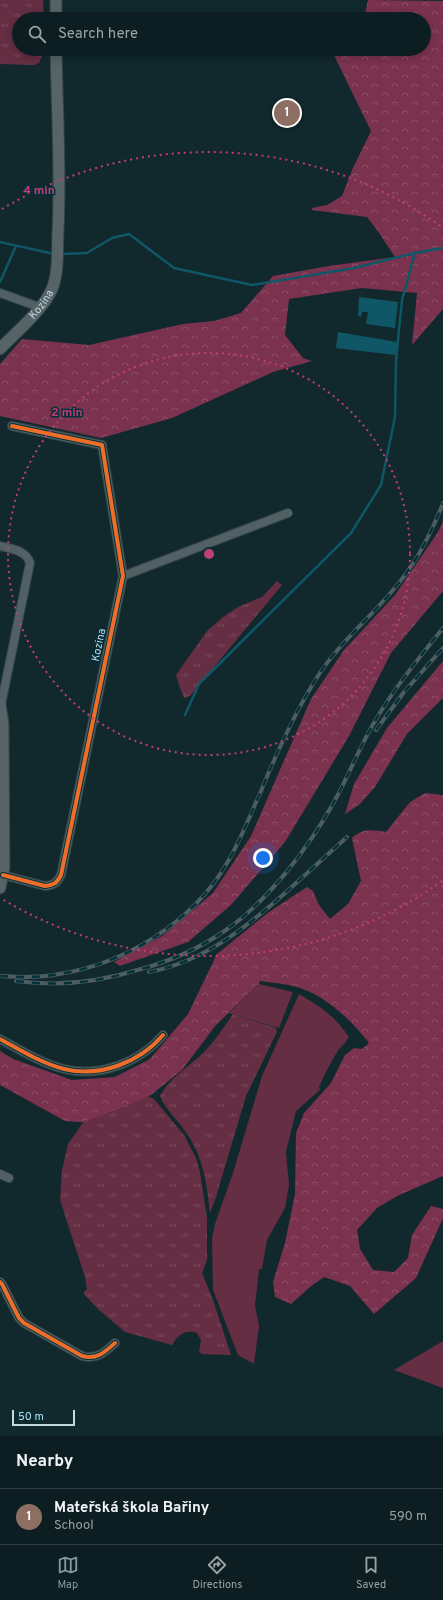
<!DOCTYPE html>
<meta charset="utf-8">
<style>
body{margin:0;font-family:Overpass,sans-serif;background:#16272a;color:#f1f3f6}
.scale{position:absolute;left:12px;bottom:10px;width:63px;box-sizing:border-box;padding-left:4px;border:2px solid #c4d8df;border-top:0;font-size:11px;line-height:14px;white-space:nowrap;color:#c4d8df;-webkit-text-stroke:3px #04303a;paint-order:stroke}
.you{position:absolute;left:263px;top:858px;width:14px;height:14px;margin:-10px;border:3px solid #fff;border-radius:50%;background:#1a73e8;box-shadow:0 0 0 6px #1a73e833}
.badge{display:grid;place-items:center;width:26px;height:26px;border-radius:50%;background:#859aa1;color:#fff;font-size:13px;font-weight:700}
.pin{position:absolute;translate:-50% -50%;border:2px solid #fff;box-shadow:0 1px 4px #0006}
.list{margin:0;padding:0;list-style:none}
h2{display:flex;justify-content:space-between;align-items:center;height:52px;margin:0;padding:0 16px;font-size:17px}
h2 small{font-size:13px;font-weight:400;color:#9aa2a5}
.list li{display:grid;grid-template-columns:26px 1fr auto;gap:12px;align-items:center;box-sizing:border-box;height:56px;padding:0 16px;border-top:1px solid #2d3c40}
.list b{display:block;font-size:15px;white-space:nowrap}
.list p{margin:0;font-size:13px;white-space:nowrap;color:#9aa2a5}
.list em{font-size:13px;font-style:normal;color:#9aa2a5}
.icon{flex:none;width:22px;height:22px;fill:none;stroke:currentColor;stroke-width:2;stroke-linecap:round;stroke-linejoin:round}
.map{position:relative;flex:none;width:443px;height:1436px;overflow:hidden}
.search{position:absolute;background:#0d1e22;box-shadow:0 2px 10px #0003;left:12px;right:12px;top:12px;height:44px;display:flex;align-items:center;gap:10px;box-sizing:border-box;padding:0 14px;border-radius:22px;color:#9aa2a5;font-size:15px}
.sheet{height:108px;background:#0d1e22}
nav{display:flex;justify-content:space-around;align-items:center;box-sizing:border-box;height:56px;border-top:1px solid #2d3c40;background:#0d1e22;font-size:11px;color:#9aa2a5}
nav a{display:grid;justify-items:center;gap:2px}
nav .on{color:#859aa1}
.map>svg:first-child{display:block}
</style>
<div class="map">
<svg width="443" height="1436" viewBox="0 0 443 1436">
<defs>
<pattern id="grass-tufts" width="24" height="20" patternUnits="userSpaceOnUse"><rect width="24" height="20" fill="#652e42"/><path d="M3 7l-1-3M5 7V3M7 7l1-3M15 17l-1-3M17 17v-4M19 17l1-3" fill="none" stroke="#794c5d"/></pattern>
<pattern id="forest-crowns" width="20" height="18" patternUnits="userSpaceOnUse"><rect width="20" height="18" fill="#7b324e"/><path d="M2 6a3 3 0 1 1 6 0M12 15a3 3 0 1 1 6 0" fill="none" stroke="#8c4f67"/></pattern>
</defs>
<rect width="100%" height="100%" fill="#11282d"/>
<g fill="url(#grass-tufts)">
<polygon points="0,0 43,0 44,19 19,19 19,49 45,49 39,63 34,65 0,64"/>
<polygon points="277,581 282,585 190,696 184,698 179,685 176,675 207,631 223,617 238,607 262,597"/>
<path d="M233,1014L276,1028L277,1032L246,1096L216,1197L210,1213C207,1184 203,1155 185,1131C177,1119 165,1109 160,1096C170,1077 189,1067 204,1052C215,1041 224,1027 233,1014Z"/>
<path d="M148,1096L154,1099L184,1135L196,1158L200,1172L207,1218V1260L202,1273L213,1300L231,1355L202,1354L199,1352L201,1340L197,1333C186,1329 178,1334 172,1345L125,1332L98,1309L83,1293L87,1289L85,1277L60,1200L62,1170L68,1144L84,1121Z"/>
</g>
<g fill="url(#forest-crowns)">
<polygon points="368,0 443,1 443,309 412,345 417,293 362,288 289,299 285,335 303,358 312,361 273,372 172,418 101,438 0,416 0,364 22,339 89,345 183,324 214,321 241,313 273,276 329,266 395,257 377,230 367,217 312,210 312,208 327,205 342,196 353,168 371,131 331,49 424,49 424,19 364,19"/>
<polygon points="443,521 443,591 391,653 349,736 285,842 231,905 188,942 120,966 114,962 162,936 213,893 251,836 311,699 344,650 395,595 438,532"/>
<polygon points="443,661 443,698 407,734 375,787 360,804 345,814 354,784 387,728"/>
<path d="M425,793L443,795V1176L397,1196L377,1208L357,1230L360,1249L373,1270L394,1272L408,1258L412,1235L431,1206L443,1209V1218L416,1278L374,1314L350,1286L324,1277L310,1287L291,1304L275,1297L273,1282L285,1243L295,1194L296,1133L304,1113L331,1083L345,1055L354,1048L362,1049L369,1043C352,1021 329,999 303,989C290,984 274,983 260,981L259,984L216,1025L182,1070L151,1095L131,1104L84,1122H79L65,1121L2,1086L0,1085V1051L13,1059L72,1080L115,1077L150,1059L188,1014L217,954L269,912L307,887L313,891L319,905L330,919L348,904L361,881L352,838C364,828 371,830 386,832L410,802Z"/>
</g>
<g fill="#652e42">
<polygon points="259,984 293,992 279,1028 229,1013"/>
<path d="M299,994C322,1008 333,1014 349,1037C346,1042 343,1045 339,1049C331,1061 325,1074 319,1087L320,1090L296,1111L286,1152L289,1185L285,1208L267,1240L262,1269H259L255,1306L259,1326L254,1364L238,1355L213,1290L212,1239L215,1224L233,1173L262,1076Z"/>
<polygon points="443,1341 443,1388 394,1370"/>
</g>
<g fill="#0f5767">
<polygon points="359,297 398,302 395,328 366,324 368,312 362,312 361,317 358,316"/>
<polygon points="338,332 397,342 395,355 336,348"/>
</g>
<g fill="none" stroke-linecap="round" stroke-linejoin="round">
<g stroke="#0f5767" stroke-width="2.5">
<polyline points="0,242 54,254"/>
<polyline points="61,254 87,253 112,238 129,234 174,268 252,285 354,268 415,253 443,248"/>
<polyline points="0,282 16,246"/>
<polyline points="185,715 199,684 351,533 381,485 395,417 396,360 402,300 415,253"/>
</g>
<defs>
<g id="street">
<polyline points="0,293 39,307"/>
<path d="M0,546C12,549 26,550 30,563L1,705"/>
<polyline points="123,576 288,513"/>
<path d="M3,875L45,886C54,885 57,883 61,875L123,576L102,445L12,426"/>
<path d="M0,1039C20,1050 41,1063 64,1069C100,1078 140,1062 163,1035"/>
<polyline points="0,1174 9,1178"/>
<path d="M0,1282L2,1284L19,1318L24,1323L82,1356C97,1360 105,1352 115,1343"/>
</g>
<g id="secondary">
<polyline points="56,0 56,19"/>
<path id="s1" d="M0,349C16,332 43,310 52,289C59,272 57,250 58,232C61,171 57,110 56,49"/>
<polyline points="0,704 3,723 4,868 0,888"/>
</g>
</defs>
<use href="#street" stroke="#324245" stroke-width="10"/>
<use href="#secondary" stroke="#324245" stroke-width="13"/>
<use href="#street" stroke="#506064" stroke-width="8"/>
<use href="#secondary" stroke="#566367" stroke-width="11"/>
<defs>
<g id="rail">
<polyline points="376,730 404,692 443,648"/>
<path d="M149,972C203,962 244,929 284,894C305,875 326,856 347,837"/>
<path d="M0,976C20,977 39,978 59,974C125,964 193,922 227,863C241,840 250,815 261,791C277,752 294,714 316,679C337,645 368,620 393,590C415,565 431,534 443,503"/>
<path d="M16,981C59,987 100,982 141,969C171,961 200,948 226,930C269,900 309,847 334,802C349,775 360,746 375,721C395,687 419,658 443,628"/>
</g>
</defs>
<use href="#rail" stroke="#4c5e61" stroke-width="4"/>
<use href="#rail" stroke="#04303a" stroke-width="2.5" stroke-dasharray="8" stroke-linecap="butt"/>
<defs>
<g id="cycleway">
<path d="M3,875L45,886C54,885 57,883 61,875L123,576L102,445L12,426"/>
<path d="M0,1039C20,1050 41,1063 64,1069C100,1078 140,1062 163,1035"/>
<path d="M0,1282L2,1284L19,1318L24,1323L82,1356C97,1360 105,1352 115,1343"/>
</g>
</defs>
<use href="#cycleway" stroke="#04303a" stroke-width="6"/>
<use href="#cycleway" stroke="#ee6e29" stroke-width="4"/>
</g>
<g fill="none" stroke="#c23e75" stroke-width="2" stroke-dasharray="2 4">
<circle cx="209" cy="554" r="201"/>
<path d="M442 881A402 402 0 0 1 2 899M2 209A402 402 0 0 1 442 227"/>
</g>
<g text-anchor="middle" dominant-baseline="central" stroke-width="3" stroke-linejoin="round" paint-order="stroke">
<g font-size="11" fill="#c4d8df" stroke="#04303a">
<text stroke="none"><textPath href="#s1" startOffset="61">Kozina</textPath></text>
<text transform="translate(99 645) rotate(-78)">Kozina</text>
</g>
</g>
<circle cx="209" cy="554" r="6" fill="#c23e75" stroke="#04303a" stroke-width="2"/>
<g font-size="12" text-anchor="middle" font-weight="bold" fill="#c23e75" stroke="#04303a" stroke-width="3" stroke-linejoin="round" paint-order="stroke">
<text x="39" y="194">4 min</text>
<text x="67" y="416">2 min</text>
</g>
</svg>
<div class="scale">50 m</div>
<div class="you"></div>
<div class="pin badge" style="left:287px;top:113px;background:#8d6e63">1</div>
<div class="search"><svg class="icon" aria-label="search" viewBox="0 0 24 24"><circle cx="10" cy="10" r="6"/><path d="M15 15l6 6"/></svg>Search here</div>
</div>
<section class="sheet">
<h2>Nearby<small></small></h2>
<ul class="list">
<li><span class="badge" style="background:#8d6e63">1</span><div><b>Mateřská škola Bařiny</b><p>School</p></div><em>590 m</em></li>
</ul>
</section>
<nav>
<a class="on"><svg class="icon" aria-label="map" viewBox="0 0 24 24"><path d="M3 6l6-2 6 2 6-2v14l-6 2-6-2-6 2zM9 4v14M15 6v14"/></svg>Map</a>
<a><svg class="icon" aria-label="directions" viewBox="0 0 24 24"><path d="M12 3l9 9-9 9-9-9zM9 14v-3h6M13 9l2 2-2 2"/></svg>Directions</a>
<a><svg class="icon" aria-label="saved" viewBox="0 0 24 24"><path d="M7 4h10v16l-5-4-5 4z"/></svg>Saved</a>
</nav>
